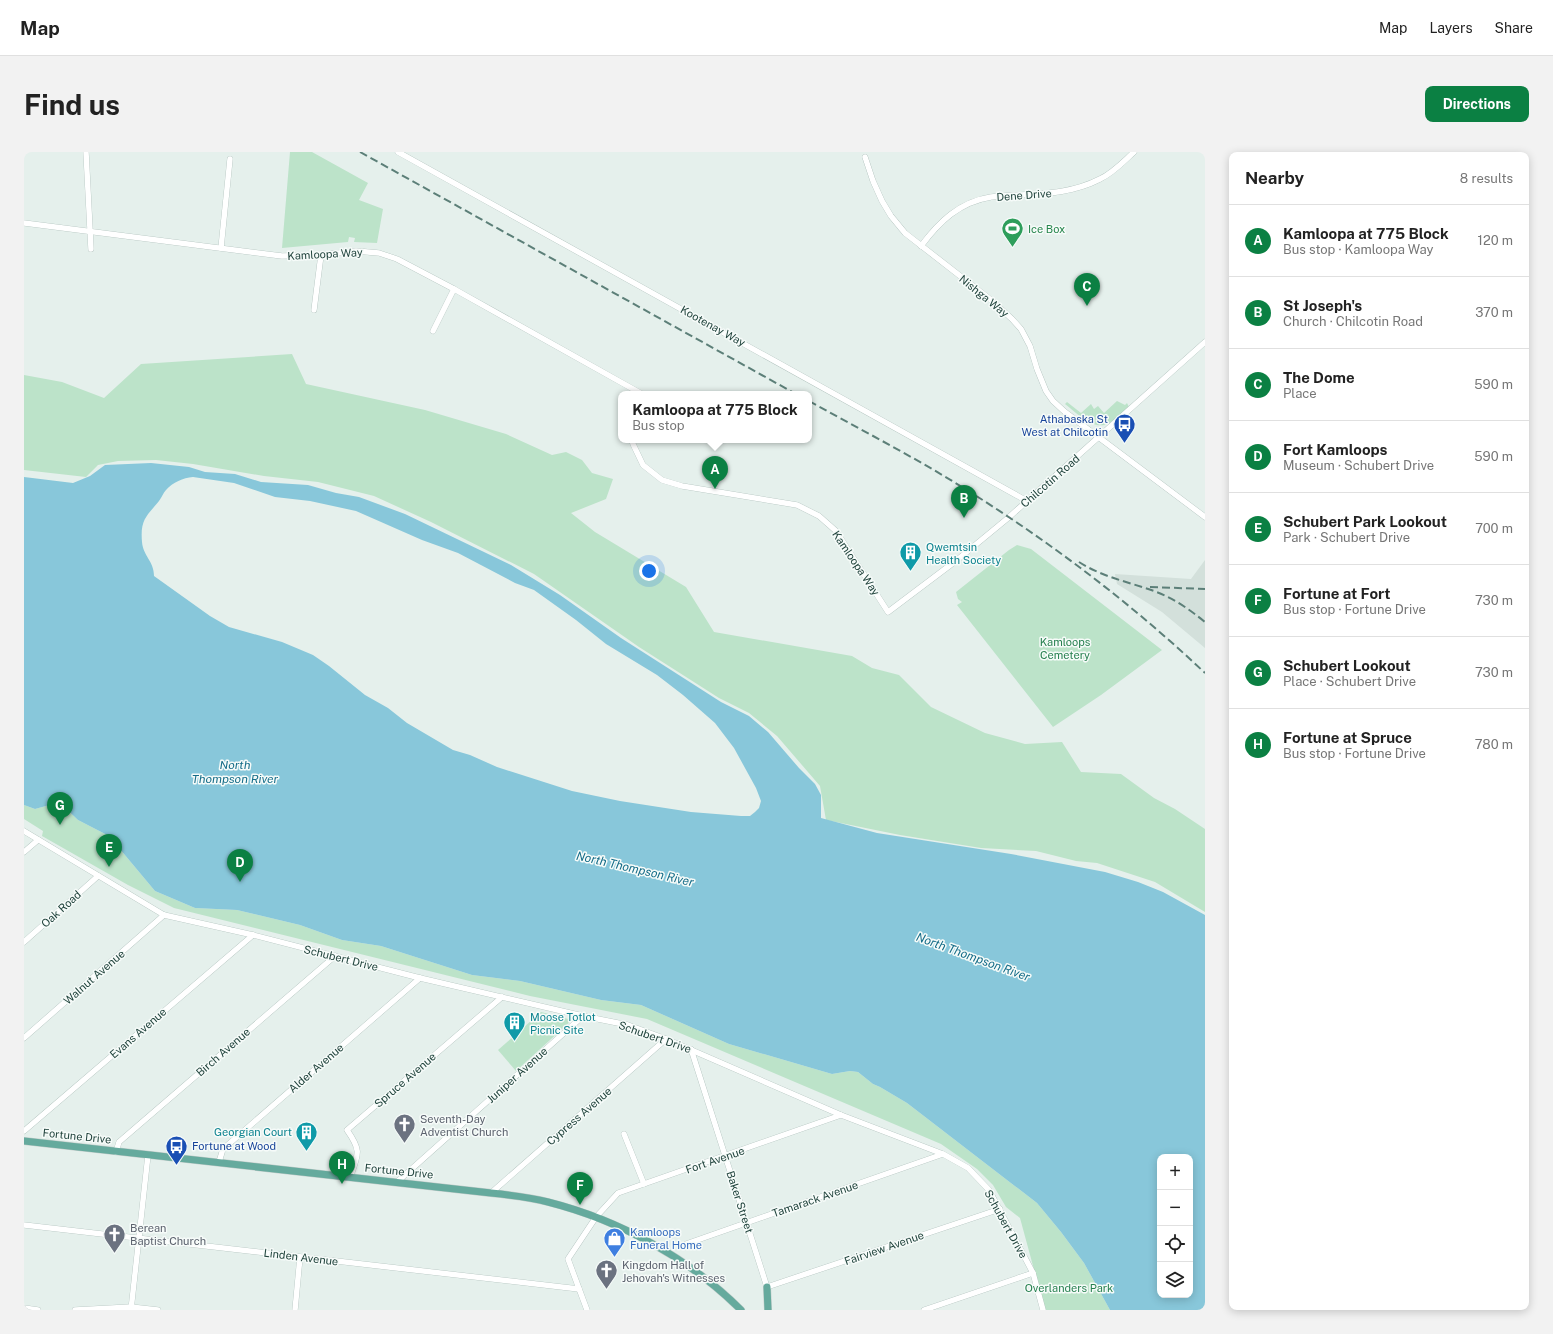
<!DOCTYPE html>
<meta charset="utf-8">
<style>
body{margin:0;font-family:"Public Sans",sans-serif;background:#f2f2f2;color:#222}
.controls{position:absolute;right:12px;bottom:12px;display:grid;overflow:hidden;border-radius:8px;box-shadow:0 2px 10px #0003}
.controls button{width:36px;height:36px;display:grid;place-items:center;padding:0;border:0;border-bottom:1px solid #e0e0e0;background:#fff;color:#222;font:20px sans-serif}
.you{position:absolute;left:625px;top:419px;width:14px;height:14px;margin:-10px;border:3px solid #fff;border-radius:50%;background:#1a73e8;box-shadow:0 0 0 6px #1a73e833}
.badge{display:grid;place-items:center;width:26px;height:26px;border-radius:50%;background:#0b8043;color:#fff;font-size:13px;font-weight:700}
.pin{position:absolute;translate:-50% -33px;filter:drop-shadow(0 1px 2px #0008)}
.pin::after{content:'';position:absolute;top:21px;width:14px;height:12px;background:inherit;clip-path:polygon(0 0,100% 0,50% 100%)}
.popup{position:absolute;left:594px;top:239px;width:194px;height:52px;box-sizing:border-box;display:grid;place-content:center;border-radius:8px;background:#fff;filter:drop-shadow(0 1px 3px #0005);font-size:13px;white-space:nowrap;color:#767676}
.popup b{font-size:15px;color:#222}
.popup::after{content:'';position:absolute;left:50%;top:100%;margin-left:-8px;border:8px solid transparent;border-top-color:#fff}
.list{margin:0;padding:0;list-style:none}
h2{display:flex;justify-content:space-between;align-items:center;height:52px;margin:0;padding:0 16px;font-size:17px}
h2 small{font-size:13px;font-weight:400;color:#767676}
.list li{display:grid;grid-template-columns:26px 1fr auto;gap:12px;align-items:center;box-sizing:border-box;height:72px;padding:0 16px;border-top:1px solid #e0e0e0}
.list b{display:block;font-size:15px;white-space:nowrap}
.list p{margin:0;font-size:13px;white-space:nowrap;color:#767676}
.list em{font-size:13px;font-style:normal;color:#767676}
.icon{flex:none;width:22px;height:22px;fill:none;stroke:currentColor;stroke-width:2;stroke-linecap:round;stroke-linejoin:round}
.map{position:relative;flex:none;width:1181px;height:1158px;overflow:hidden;border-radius:8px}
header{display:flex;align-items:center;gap:24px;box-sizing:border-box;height:56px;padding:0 20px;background:#fff;border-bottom:1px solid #e0e0e0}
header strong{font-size:19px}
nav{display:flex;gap:22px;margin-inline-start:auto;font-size:14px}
.intro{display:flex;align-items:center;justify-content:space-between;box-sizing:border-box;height:96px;padding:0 24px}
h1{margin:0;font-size:28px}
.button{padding:10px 18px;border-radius:8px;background:#0b8043;color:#fff;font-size:14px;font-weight:700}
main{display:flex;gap:24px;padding:0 24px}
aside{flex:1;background:#fff;border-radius:8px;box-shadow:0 2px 10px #0003}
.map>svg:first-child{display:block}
</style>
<header>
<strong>Map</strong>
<nav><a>Map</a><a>Layers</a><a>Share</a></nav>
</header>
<div class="intro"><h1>Find us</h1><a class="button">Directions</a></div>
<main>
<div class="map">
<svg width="1181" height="1158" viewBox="0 0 1181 1158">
<rect width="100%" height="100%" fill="#e5f0ec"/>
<polygon fill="#d3e0db" points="1181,408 1181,496 1138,460 1093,432 1091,422 1167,427"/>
<g fill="#bce3c9">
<polygon points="266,0 288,0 344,31 335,48 359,57 353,91 330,90 331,86 325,85 324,90 258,96"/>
<polygon points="268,202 282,232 401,258 482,282 528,303 542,300 558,308 568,321 589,327 582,347 547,361 571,380 662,435 690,480 828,504 848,516 875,523 907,555 961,581 1001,592 1038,590 1057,620 1097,622 1130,646 1151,657 1181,677 1181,760 1131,730 1073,711 1052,709 1012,699 957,696 876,683 802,668 796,634 753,584 725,561 695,546 615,495 510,422 407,370 350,344 294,330 240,324 169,312 132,308 94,309 74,313 62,325 0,318 0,223 38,230 80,246 117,212"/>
<path d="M1093,249L1101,253L1103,251L1105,255C1099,260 1093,267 1085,271C1070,280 1053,261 1041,252L1043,250L1057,261L1067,252L1070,257L1074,254L1080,261Z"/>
<polygon points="993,393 1007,397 1138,498 1077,543 1029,575 933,453 938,450 934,447 932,440 985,398"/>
<polygon points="33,651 38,653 54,668 85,684 131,739 171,756 213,758 276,773 318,788 357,794 448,823 496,829 577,848 617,853 705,892 808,922 826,919 834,920 849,932 856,935 883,951 1013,1051 1037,1080 1060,1111 1086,1158 1021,1158 996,1066 982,1055 969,1033 953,1017 917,992 623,867 506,844 150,756 104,733 18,684 19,679 0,667 0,653 11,657"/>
<polygon points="517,860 548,868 492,919 474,898"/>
</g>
<path fill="#88c7da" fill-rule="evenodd" d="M127,311L165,315L181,320L211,322L237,330L284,333L312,341L335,345L381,362L487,413L536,443L597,486L697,550L725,564L744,580L775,616L791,632L797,643V666L853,681L987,702L1081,720L1114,730L1139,740L1181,763V1158H1086L1060,1111L1037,1080L1013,1051L883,951L856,935L849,932L834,920L826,919L808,922L705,892L617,853L577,848L496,829L448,823L357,794L318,788L276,773L213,758L171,756L131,739L85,684L54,668L38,653L33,651L11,657L0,653V325L49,331L66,324L81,313ZM169,325L210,331L251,345L286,349L332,359L398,388L434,401L491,431L510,438L552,468L582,492L633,523L659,543L691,571L710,596L732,636L737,649L735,656L731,660L726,664H717L667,660L596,649L548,639L473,615L446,603L429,598L383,571L364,556L341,543L305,514L289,503L258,490L205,475L186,464L130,424C130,409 119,404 118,390C116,367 123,364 135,349C138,345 139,341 142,338C149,330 159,326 169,325ZM1136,1005H1166V1143H1136Z"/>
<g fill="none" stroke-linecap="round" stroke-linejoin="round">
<defs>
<g id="minor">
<polyline points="62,0 67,97"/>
<polyline points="374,0 1003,349"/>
<polyline points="841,5 849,29 858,49 867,64 881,81 967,148 988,167 997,177 1006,194 1013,217 1022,239 1029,249 1041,260 1181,365"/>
<polyline points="0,71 258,104 297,103 332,99 355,101 373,107 430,137 618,242"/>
<path d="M897,94C915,70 935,50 967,45C1005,41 1041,45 1076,27C1089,21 1100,9 1110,0"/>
<polyline points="197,96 206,7"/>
<polyline points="290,158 297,103"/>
<polyline points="409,179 430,137"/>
<polyline points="608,288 609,292 619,313 638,328 658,334 773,353 795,364 812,379 864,460 933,408 984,366 1181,190"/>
<polyline points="0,679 140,763 229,783 396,826 559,864 604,873 642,887 817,963 919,1002 944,1016 965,1038 1009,1121 1019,1158"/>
<polyline points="0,700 14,688"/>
<polyline points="0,790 74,724"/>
<polyline points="0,886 140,763"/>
<polyline points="667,897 743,1135 976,1057"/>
<polyline points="0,979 229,783"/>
<polyline points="600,982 620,1032"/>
<polyline points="92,1000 95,990 311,804"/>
<polyline points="195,1010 199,997 396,826"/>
<path d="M325,1024L327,1023C335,1001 337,998 323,978L478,845"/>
<polyline points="373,1030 559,864"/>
<polyline points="467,1041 642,887"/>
<polyline points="0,1073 555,1137"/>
<polyline points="662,1092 919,1002"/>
<polyline points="0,1156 14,1158"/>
<polyline points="51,1158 107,1155 134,1158"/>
<polyline points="107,1158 124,1003"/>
<polyline points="271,1158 276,1105"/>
<polyline points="563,1158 544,1107 572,1065 594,1041 817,963"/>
<polyline points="900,1158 1009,1121"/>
</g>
<g id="major">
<path d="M0,989L467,1041C486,1043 505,1045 524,1050C595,1068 665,1106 717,1158"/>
<polyline points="743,1135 744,1158"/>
</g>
</defs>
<use href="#minor" stroke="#a6b9b4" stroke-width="6"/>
<use href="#major" stroke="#c1cbc9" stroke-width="8"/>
<use href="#minor" stroke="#fff" stroke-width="5.5"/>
<use href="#major" stroke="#65aa9d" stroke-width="7"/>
<g stroke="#5c7f78" stroke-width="2" stroke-dasharray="8 4" stroke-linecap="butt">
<polyline points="336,0 772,242"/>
<path d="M785,249C839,279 894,307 946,340C1029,392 1109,453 1181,521"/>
<path d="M1055,410C1078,425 1105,430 1130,439C1149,446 1165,457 1181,470"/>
<polyline points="1126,435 1181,437"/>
</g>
</g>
<defs>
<symbol id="stadium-pin" viewBox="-11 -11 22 30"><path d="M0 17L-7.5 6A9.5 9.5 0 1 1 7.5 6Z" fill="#2e9e5b" stroke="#f6fbf9"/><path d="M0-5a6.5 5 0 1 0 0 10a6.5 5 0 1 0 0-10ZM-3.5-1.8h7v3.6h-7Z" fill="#fff"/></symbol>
<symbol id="bus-pin" viewBox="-11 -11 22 30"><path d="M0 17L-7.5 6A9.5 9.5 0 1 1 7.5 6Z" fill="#1a4fb4" stroke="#f6fbf9"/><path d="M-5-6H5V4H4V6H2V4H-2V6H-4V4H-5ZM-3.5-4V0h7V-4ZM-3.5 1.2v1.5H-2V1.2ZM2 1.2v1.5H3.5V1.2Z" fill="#fff"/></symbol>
<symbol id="building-pin" viewBox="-11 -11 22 30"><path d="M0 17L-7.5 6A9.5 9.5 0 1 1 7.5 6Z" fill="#0f9aa8" stroke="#f6fbf9"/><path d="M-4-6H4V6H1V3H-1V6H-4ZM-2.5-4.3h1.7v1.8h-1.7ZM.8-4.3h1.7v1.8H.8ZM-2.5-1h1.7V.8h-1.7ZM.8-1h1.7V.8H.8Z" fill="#fff"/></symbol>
<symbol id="church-pin" viewBox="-11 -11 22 30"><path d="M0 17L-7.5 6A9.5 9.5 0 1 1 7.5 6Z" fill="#6b7280" stroke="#f6fbf9"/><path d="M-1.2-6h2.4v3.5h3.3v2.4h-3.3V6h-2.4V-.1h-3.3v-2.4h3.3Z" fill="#fff"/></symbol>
<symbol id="shop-pin" viewBox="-11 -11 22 30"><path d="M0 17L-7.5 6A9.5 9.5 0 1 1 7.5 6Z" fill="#3f7fe0" stroke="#f6fbf9"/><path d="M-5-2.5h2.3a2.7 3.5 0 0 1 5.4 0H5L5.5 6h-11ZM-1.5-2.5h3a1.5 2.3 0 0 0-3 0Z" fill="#fff"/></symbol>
</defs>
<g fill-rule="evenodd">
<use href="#stadium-pin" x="976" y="64" width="25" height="34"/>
<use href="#bus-pin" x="1088" y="260" width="25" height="34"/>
<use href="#building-pin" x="874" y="388" width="25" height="34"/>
<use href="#building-pin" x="478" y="858" width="25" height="34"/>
<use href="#church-pin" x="368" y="960" width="25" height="34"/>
<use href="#building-pin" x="270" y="968" width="25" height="34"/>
<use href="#bus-pin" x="140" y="982" width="25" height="34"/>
<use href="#church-pin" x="78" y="1070" width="25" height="34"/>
<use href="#shop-pin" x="578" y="1074" width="25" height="34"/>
<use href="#church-pin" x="570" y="1106" width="25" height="34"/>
</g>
<g text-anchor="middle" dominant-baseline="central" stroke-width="3" stroke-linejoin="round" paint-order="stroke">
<g font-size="11" fill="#21443d" stroke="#f6fbf9">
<text transform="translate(1000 43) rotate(-4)">Dene Drive</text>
<text transform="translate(301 102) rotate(-3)">Kamloopa Way</text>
<text transform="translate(960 144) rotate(39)">Nishga Way</text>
<text transform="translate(689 174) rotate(29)">Kootenay Way</text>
<text transform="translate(1026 329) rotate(-41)">Chilcotin Road</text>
<text transform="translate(832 411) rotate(56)">Kamloopa Way</text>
<text transform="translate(37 757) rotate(-42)">Oak Road</text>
<text transform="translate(317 806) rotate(14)">Schubert Drive</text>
<text transform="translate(70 825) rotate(-41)">Walnut Avenue</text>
<text transform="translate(114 881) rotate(-41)">Evans Avenue</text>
<text transform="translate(631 885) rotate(19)">Schubert Drive</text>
<text transform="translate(199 900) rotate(-41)">Birch Avenue</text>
<text transform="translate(292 916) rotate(-41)">Alder Avenue</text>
<text transform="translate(493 923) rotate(-42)">Juniper Avenue</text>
<text transform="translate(381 928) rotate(-41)">Spruce Avenue</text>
<text transform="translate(555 964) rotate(-41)">Cypress Avenue</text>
<text transform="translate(53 984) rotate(6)">Fortune Drive</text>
<text transform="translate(691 1008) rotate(-19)">Fort Avenue</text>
<text transform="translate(375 1019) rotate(6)">Fortune Drive</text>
<text transform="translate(791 1047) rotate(-19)">Tamarack Avenue</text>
<text transform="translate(716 1050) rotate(72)">Baker Street</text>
<text transform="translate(982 1072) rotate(61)">Schubert Drive</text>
<text transform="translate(860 1096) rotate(-19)">Fairview Avenue</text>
<text transform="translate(277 1105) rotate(7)">Linden Avenue</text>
</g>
<g font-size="11" fill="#27864d" stroke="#f6fbf9" text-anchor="start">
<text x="1004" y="77">Ice Box</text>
</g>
<g font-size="11" fill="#164399" stroke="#f6fbf9" text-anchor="end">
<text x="1084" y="267">Athabaska St<tspan x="1084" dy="13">West at Chilcotin</tspan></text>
<text x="168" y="994" text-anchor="start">Fortune at Wood</text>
</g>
<g font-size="11" fill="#0d838f" stroke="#f6fbf9" text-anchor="start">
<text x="902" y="395">Qwemtsin<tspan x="902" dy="13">Health Society</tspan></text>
<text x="506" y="865">Moose Totlot<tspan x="506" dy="13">Picnic Site</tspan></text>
<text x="268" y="980" text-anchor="end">Georgian Court</text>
</g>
<g font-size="11" fill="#278050" stroke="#f6fbf9">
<text x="1041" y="490">Kamloops<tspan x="1041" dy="13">Cemetery</tspan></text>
<text x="1045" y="1136">Overlanders Park</text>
</g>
<g font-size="11" fill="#5b616d" stroke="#f6fbf9" text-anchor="start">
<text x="396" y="967">Seventh-Day<tspan x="396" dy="13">Adventist Church</tspan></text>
<text x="106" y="1076">Berean<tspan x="106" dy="13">Baptist Church</tspan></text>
<text x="598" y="1113">Kingdom Hall of<tspan x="598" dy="13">Jehovah's Witnesses</tspan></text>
</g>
<g font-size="11" fill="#366cbe" stroke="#f6fbf9" text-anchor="start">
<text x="606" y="1080">Kamloops<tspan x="606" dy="13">Funeral Home</tspan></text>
</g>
<g font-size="12" font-style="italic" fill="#146c88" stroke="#f6fbf9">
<text x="211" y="613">North<tspan x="211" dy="14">Thompson River</tspan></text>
<text transform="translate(611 717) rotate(13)">North Thompson River</text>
<text transform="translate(949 805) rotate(20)">North Thompson River</text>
</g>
</g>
</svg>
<div class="controls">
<button>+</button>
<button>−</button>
<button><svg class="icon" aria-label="locate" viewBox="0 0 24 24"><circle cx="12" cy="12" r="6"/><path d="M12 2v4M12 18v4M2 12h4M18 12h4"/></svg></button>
<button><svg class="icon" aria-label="layers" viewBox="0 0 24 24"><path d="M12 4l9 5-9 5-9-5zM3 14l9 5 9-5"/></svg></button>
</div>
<div class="you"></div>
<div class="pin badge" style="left:691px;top:337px">A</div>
<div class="popup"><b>Kamloopa at 775 Block</b>Bus stop</div>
<div class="pin badge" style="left:940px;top:366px">B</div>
<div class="pin badge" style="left:1063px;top:154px">C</div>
<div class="pin badge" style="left:216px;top:730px">D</div>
<div class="pin badge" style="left:85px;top:715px">E</div>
<div class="pin badge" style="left:556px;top:1053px">F</div>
<div class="pin badge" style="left:36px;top:673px">G</div>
<div class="pin badge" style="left:318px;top:1032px">H</div>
</div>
<aside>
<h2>Nearby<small>8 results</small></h2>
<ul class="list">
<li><span class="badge">A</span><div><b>Kamloopa at 775 Block</b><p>Bus stop · Kamloopa Way</p></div><em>120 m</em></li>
<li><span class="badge">B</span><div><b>St Joseph's</b><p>Church · Chilcotin Road</p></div><em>370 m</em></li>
<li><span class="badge">C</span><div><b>The Dome</b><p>Place</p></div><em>590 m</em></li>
<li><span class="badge">D</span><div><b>Fort Kamloops</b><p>Museum · Schubert Drive</p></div><em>590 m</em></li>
<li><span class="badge">E</span><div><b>Schubert Park Lookout</b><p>Park · Schubert Drive</p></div><em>700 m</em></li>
<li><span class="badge">F</span><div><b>Fortune at Fort</b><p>Bus stop · Fortune Drive</p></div><em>730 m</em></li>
<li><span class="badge">G</span><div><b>Schubert Lookout</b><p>Place · Schubert Drive</p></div><em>730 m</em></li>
<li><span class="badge">H</span><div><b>Fortune at Spruce</b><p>Bus stop · Fortune Drive</p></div><em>780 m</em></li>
</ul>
</aside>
</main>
